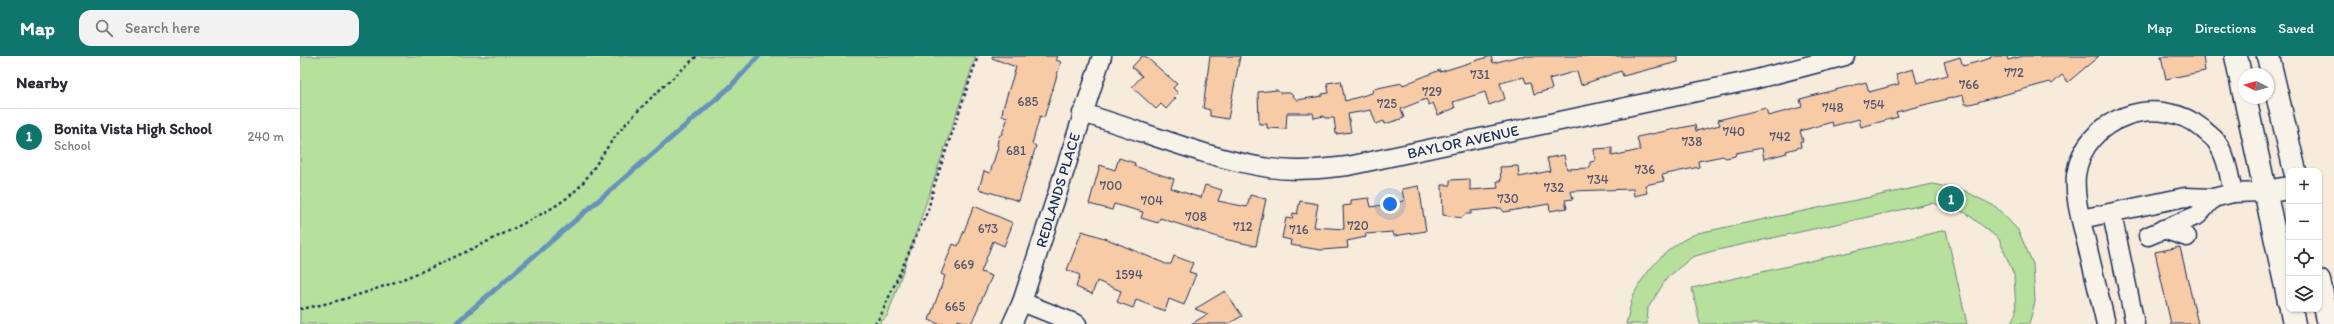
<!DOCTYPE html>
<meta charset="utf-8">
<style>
body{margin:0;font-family:Itim,sans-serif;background:#f2f2f3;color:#2b2b33}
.controls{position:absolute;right:12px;bottom:12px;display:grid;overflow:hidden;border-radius:8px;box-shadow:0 1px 3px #0004}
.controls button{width:36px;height:36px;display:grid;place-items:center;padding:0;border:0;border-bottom:1px solid #e1e1e2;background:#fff;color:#2b2b33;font:20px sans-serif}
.compass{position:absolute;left:1938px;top:12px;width:36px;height:36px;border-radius:50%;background:#fff;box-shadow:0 1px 3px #0004;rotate:276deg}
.you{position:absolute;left:1090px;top:148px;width:14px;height:14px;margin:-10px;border:3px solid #fff;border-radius:50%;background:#1a73e8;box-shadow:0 0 0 6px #1a73e833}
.badge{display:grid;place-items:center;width:26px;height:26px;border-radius:50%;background:#0f766e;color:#fff;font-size:13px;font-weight:700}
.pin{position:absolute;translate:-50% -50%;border:2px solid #fff;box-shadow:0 1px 4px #0006}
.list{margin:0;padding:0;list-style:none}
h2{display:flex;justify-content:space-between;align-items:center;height:52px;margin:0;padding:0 16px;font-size:17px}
h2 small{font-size:13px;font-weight:400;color:#7c7c81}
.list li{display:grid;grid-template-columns:26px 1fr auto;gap:12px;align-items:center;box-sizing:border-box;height:56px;padding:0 16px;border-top:1px solid #e1e1e2}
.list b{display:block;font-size:15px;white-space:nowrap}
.list p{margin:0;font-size:13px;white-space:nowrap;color:#7c7c81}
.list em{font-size:13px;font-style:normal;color:#7c7c81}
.icon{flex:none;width:22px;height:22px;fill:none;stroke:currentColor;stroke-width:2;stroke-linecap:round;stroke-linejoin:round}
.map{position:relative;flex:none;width:2034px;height:268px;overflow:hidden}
header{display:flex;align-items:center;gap:24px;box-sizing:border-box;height:56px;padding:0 20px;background:#0f766e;color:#fff}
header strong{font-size:19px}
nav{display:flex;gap:22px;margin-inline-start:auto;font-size:14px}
.search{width:280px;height:36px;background:#f2f2f3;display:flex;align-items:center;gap:10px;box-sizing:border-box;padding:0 14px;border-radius:12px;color:#7c7c81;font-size:15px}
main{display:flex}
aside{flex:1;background:#fff}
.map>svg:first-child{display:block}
</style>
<header>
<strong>Map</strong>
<div class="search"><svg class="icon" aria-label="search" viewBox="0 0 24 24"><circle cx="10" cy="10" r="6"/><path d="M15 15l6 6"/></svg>Search here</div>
<nav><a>Map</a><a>Directions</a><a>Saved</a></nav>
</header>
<main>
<aside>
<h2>Nearby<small></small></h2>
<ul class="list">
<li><span class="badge">1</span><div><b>Bonita Vista High School</b><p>School</p></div><em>240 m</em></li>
</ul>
</aside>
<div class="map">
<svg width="2034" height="268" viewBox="0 0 2034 268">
<rect width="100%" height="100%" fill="#f7ebdb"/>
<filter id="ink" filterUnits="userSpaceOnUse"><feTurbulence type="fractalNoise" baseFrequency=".025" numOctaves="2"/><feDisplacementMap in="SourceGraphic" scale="8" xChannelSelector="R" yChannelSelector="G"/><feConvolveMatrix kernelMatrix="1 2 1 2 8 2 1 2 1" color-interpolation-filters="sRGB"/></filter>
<g filter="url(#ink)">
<g fill="#b6e09c" stroke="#68887d">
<polygon points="0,0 676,0 588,259 579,268 0,268"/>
<path d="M1633,128L1665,135L1696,151L1718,174L1733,208L1735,246L1729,268H1711L1716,256L1714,219L1699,183L1666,157L1632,147L1413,195L1392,201L1367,222L1348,252L1347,268H1326C1329,258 1330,247 1334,238C1347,212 1371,187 1398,177Z"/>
<polygon points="1646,174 1667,268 1400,268 1392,232"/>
</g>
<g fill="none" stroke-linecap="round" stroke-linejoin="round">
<polyline stroke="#6693bb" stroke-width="5" points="155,268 429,32 459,0"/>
</g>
<g fill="#f8cba7" stroke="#1b2f5e">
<polygon points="692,0 758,0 756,4 761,6 744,62 740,60 732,88 736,90 719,145 679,133 684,115 690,117 698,91 697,88 699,80 702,78 708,61 702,60 703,52 716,11 692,2"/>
<polygon points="842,0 845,0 877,28 873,32 878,37 874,41 876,42 866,53 861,48 856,53 832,31 842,20 832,11"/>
<polygon points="910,0 940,0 928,63 910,60 910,54 903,52"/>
<polygon points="1191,0 1193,7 1220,0 1378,0 1378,6 1323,20 1321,15 1281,29 1277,15 1249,23 1252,33 1234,38 1231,26 1226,27 1224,21 1200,27 1205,43 1189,49 1185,36 1153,46 1155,52 1138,59 1133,47 1129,49 1126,43 1101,53 1104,62 1085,68 1084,65 1076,68 1071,54 1048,58 1051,76 1036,78 1034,62 1025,62 1024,60 1014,62 1013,57 987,57 986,73 967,72 967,68 959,68 958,36 977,34 980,37 990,37 997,44 1022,40 1022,38 1029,37 1027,27 1041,25 1045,45 1072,37 1073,33 1102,27 1103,29 1140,14 1140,16"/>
<polygon points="1690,0 1707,0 1708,4 1723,0 1799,0 1768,26 1762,19 1752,28 1750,26 1670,48 1665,48 1663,39 1596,56 1598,61 1561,71 1559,63 1533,70 1532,66 1500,75 1503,85 1500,85 1501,91 1486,95 1487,97 1464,103 1462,92 1436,97 1435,100 1426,102 1423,100 1398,105 1399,111 1362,119 1364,125 1345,129 1347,137 1334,140 1333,133 1271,135 1273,143 1265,144 1267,152 1250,155 1249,148 1204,156 1201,152 1171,155 1171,158 1165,158 1162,162 1143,159 1142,129 1150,129 1150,124 1170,123 1170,134 1198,132 1197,125 1201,125 1200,111 1218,110 1219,121 1250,115 1247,102 1264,99 1267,113 1290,112 1290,106 1295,105 1294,93 1312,92 1312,100 1340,94 1337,81 1395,69 1396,75 1420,69 1418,64 1466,52 1468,60 1502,51 1500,43 1566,26 1569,36 1599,28 1596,18 1613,13 1617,27 1648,19 1644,6 1660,1 1663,10 1691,2"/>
<polygon points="1861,0 1903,0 1905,15 1866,23"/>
<polygon points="819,102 835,107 834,110 874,123 871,132 901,142 905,129 922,134 918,145 947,151 950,139 966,143 956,190 924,183 860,162 858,167 841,162 843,156 814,148 812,154 789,148 800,109 815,114"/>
<polygon points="1119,130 1126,175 1094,180 1093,176 1065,178 1066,181 1047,185 1048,192 1021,194 990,189 991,184 982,182 986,162 992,163 993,157 997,158 1000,145 1018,148 1014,171 1044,173 1043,150 1051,149 1051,144 1069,142 1071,151 1104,145 1102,133"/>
<polygon points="674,150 713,167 704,190 693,185 681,216 692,220 671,268 658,264 657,268 639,268 629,264 645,220 641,218 653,188 658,190"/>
<polygon points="782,175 807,183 866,208 871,208 874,200 893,207 889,216 896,218 884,249 869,243 865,255 836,244 833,252 817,246 821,235 797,225 792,238 776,231 780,219 767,214"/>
<polygon points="1880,191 1898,268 1871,268 1855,196"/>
<polygon points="925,235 942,260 928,268 891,268 908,258 895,253"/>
</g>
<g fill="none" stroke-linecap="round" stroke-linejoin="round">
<defs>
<g id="minor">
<path d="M782,57C844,75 905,102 969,112C995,116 1022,113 1048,110L1453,24L1545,0"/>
<polyline points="1812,158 1835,268"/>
<polyline points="1781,163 1885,141 1913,142 1933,137 1964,136"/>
<polyline points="1863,173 1887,181"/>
<polyline points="1848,180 1898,159 1913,142"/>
<polyline points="722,246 777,268"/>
<polyline points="712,268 722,246 802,0"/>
<path d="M1806,268C1799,240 1793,213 1786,185C1781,164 1774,142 1776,119C1784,60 1859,36 1903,73C1907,77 1913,81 1916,85C1927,101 1929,119 1933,137"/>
</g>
<g id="major">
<polyline points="1936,0 1944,38"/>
<polyline points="1968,0 1995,115"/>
<polyline points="1945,42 1989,245"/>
<polyline points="1964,136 1989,132"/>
<polyline points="2019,225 2029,268"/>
<polyline points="1991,253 1994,268"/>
</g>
</defs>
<use href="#minor" stroke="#1b2f5e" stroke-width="21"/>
<use href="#major" stroke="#1b2f5e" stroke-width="25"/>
<g stroke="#1b2f5e" stroke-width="2.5" stroke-dasharray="3 3" stroke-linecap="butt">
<path d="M0,253C71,241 144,207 209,175C231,163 255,153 274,136C290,122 304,93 319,76C342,48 370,25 397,0"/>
<polyline points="574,268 580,261 628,154 634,130 678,0"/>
</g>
<use href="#minor" stroke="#f7f3e8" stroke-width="18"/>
<use href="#major" stroke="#f7f3e8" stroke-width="22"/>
</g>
</g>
<g text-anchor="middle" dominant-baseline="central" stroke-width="4" stroke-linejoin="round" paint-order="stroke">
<g font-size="13" fill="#525670">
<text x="1714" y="16">772</text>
<text x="1180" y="18">731</text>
<text x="1669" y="28">766</text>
<text x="1132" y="35">729</text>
<text x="728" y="45">685</text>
<text x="1087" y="47">725</text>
<text x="1574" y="48">754</text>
<text x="1533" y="51">748</text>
<text x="1434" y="75">740</text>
<text x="1480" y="80">742</text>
<text x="1392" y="85">738</text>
<text x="716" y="94">681</text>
<text x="1345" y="113">736</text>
<text x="1298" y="123">734</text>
<text x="811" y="129">700</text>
<text x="1254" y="131">732</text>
<text x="1208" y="142">730</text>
<text x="852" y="144">704</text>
<text x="896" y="160">708</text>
<text x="1058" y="169">720</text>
<text x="943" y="170">712</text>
<text x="688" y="172">673</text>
<text x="999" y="173">716</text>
<text x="664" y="208">669</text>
<text x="829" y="218">1594</text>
<text x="655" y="250">665</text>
</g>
<g font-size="15" fill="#1b2f5e" stroke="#f7f3e8">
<text transform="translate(1163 86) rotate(-12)">BAYLOR AVENUE</text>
<text transform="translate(758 134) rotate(-73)">REDLANDS PLACE</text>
</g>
</g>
</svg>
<div class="controls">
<button>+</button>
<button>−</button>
<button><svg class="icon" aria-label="locate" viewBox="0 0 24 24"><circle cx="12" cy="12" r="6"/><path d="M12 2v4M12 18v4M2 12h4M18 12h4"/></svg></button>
<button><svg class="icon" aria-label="layers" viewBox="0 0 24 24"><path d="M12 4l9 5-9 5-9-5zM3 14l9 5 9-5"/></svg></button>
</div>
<svg class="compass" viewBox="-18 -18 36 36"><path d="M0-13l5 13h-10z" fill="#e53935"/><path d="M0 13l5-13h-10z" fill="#7c7c81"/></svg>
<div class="you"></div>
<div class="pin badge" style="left:1651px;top:143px">1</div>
</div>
</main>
